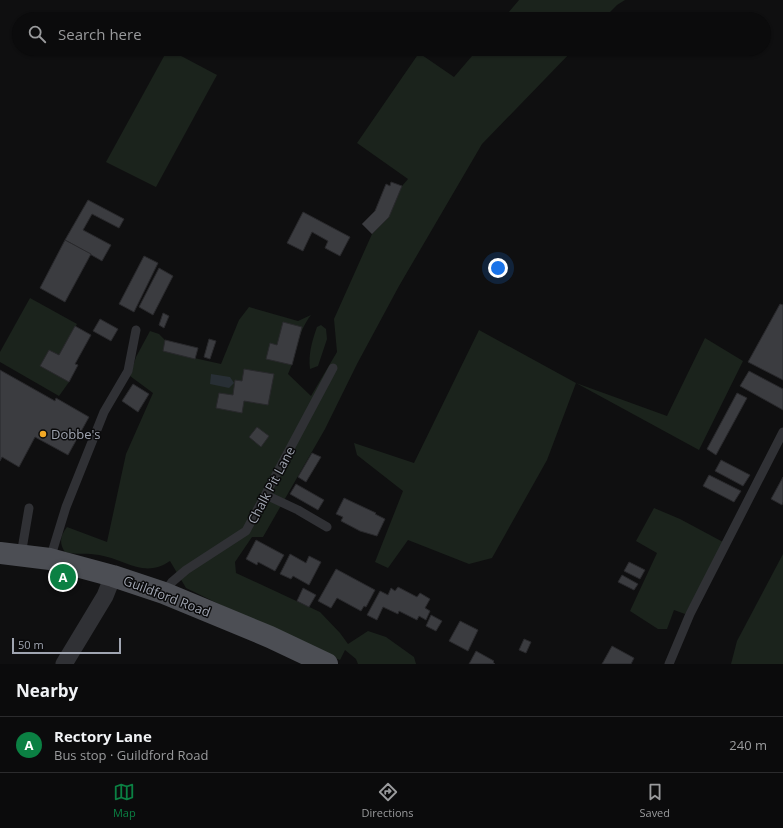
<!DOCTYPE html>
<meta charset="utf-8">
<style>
body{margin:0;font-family:"Open Sans",sans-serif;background:#141415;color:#f1f3f6}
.scale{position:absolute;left:12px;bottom:10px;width:109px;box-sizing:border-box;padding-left:4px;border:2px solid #a0a5b1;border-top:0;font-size:11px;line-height:14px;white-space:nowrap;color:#a0a5b1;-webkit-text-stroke:3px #0a0a0b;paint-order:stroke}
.you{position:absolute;left:498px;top:268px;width:14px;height:14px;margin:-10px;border:3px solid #fff;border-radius:50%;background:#1a73e8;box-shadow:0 0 0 6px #1a73e833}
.badge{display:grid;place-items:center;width:26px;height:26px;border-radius:50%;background:#0b8043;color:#fff;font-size:13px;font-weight:700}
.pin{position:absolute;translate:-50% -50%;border:2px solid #fff;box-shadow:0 1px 4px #0006}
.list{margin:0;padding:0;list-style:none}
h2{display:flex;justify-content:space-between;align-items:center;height:52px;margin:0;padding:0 16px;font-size:17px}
h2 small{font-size:13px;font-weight:400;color:#9a9b9d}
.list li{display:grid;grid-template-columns:26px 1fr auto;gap:12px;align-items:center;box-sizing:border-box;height:56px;padding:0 16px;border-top:1px solid #2b2b2d}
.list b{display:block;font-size:15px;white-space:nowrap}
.list p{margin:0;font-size:13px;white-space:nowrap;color:#9a9b9d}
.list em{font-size:13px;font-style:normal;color:#9a9b9d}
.icon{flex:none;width:22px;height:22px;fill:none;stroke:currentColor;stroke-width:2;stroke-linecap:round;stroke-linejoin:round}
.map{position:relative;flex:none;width:783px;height:664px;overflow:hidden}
.search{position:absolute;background:#0b0b0c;box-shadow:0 1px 3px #0004;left:12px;right:12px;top:12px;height:44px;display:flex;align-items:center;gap:10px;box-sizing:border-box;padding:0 14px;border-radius:22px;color:#9a9b9d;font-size:15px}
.sheet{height:108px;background:#0b0b0c}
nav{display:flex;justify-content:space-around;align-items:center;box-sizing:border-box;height:56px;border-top:1px solid #2b2b2d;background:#0b0b0c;font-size:11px;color:#9a9b9d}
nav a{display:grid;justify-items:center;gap:2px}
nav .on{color:#0b8043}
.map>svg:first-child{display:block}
</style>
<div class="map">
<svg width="783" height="664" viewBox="0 0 783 664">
<rect width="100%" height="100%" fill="#0f0f10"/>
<g fill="#1b231c">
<polygon points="519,0 625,0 617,5 603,19 503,19"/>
<polygon points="168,49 217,75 156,187 106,162"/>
<path d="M478,49H574L482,144L399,286L357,364L325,429L263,537H252L235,562L236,573L320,612L340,633L348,644L368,631L386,637L414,657L416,664H358L356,659L345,650L340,660L312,649L186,588L170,561C144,579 125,559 99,555C88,553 77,555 65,552C59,543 60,536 67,527L107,542L126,454L153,393L130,376L136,357L150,331L159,334L165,340L163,351L221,364L239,320L249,307L298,321L311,315C296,334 298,353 288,374L311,396L337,352L334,319L372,234L389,217L402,186L408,179L357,143L419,53L454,77Z"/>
<polygon points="30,298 77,324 59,355 49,350 40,366 69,382 59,396 0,362 0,352"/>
<path d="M321,325L326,329L327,339L318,366L310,369C308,355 312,341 317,327Z"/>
<polygon points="479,330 576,383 667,416 705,338 743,361 699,450 576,383 547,460 492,558 469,564 408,540 388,568 375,562 403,491 357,455 354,443 414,463"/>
<polygon points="654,508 680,519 723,542 718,554 685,614 674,610 667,629 658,629 630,611 657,553 636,541"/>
<polygon points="783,554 783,664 731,664 737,641"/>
</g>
<polygon fill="#282f35" points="211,374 230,377 234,383 229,388 210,384"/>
<g fill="#3b3c40" stroke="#29292c">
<polygon points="391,182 402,186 389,217 372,234 362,224 375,211 386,184 390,186"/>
<polygon points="88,200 124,219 119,228 92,214 83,230 111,245 102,261 65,240"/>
<polygon points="303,212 350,237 340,256 325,248 328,241 312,232 303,251 287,243"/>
<polygon points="65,240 91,254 65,302 40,288"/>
<polygon points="144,256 158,263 134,312 119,304"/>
<polygon points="159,268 173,276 153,315 139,307"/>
<polygon points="780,304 783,305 783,380 748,362"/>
<polygon points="163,313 169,316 164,328 159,325"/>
<polygon points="100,319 118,329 111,341 93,331"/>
<polygon points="283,322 302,327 292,365 266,359 270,343 277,345"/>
<polygon points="75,326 91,335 75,364 78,365 69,382 40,366 49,350 59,355"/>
<polygon points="209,339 216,341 210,359 204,357"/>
<polygon points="165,340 198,348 195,359 163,351"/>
<polygon points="244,369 274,374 268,405 244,401 242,413 216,408 219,393 233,395 235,380 242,381"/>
<polygon points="0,370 55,401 56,398 89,417 68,455 35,437 19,467 2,457 0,461"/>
<polygon points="749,371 783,389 783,410 740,386"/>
<polygon points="133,384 149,394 138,412 122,401"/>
<polygon points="737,393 747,398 716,455 707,449"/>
<polygon points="257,427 269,436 261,447 249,437"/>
<polygon points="312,453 321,457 306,482 298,477"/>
<polygon points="721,460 750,475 743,486 715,471"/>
<polygon points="709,475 741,491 734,502 703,486"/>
<polygon points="783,477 783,502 782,505 771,499"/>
<polygon points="296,484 324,500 318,510 290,494"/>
<polygon points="344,498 376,513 375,514 385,519 377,536 360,531 341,521 343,517 336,514"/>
<polygon points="256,540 284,555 275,571 258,562 257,565 246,559"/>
<polygon points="290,554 306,563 309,556 321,562 309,585 293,576 291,579 280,574"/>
<polygon points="629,562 645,570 640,579 624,571"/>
<polygon points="336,569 375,590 366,607 364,606 361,611 337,598 331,608 318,601"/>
<polygon points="622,575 638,584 634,590 618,582"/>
<polygon points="398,587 417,597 420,593 430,599 425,608 430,611 426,620 419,616 417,620 399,611 398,614 383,607 377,620 367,615 380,591 388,595 391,588 395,591"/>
<polygon points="303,588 316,595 309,607 297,601"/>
<polygon points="431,615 442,621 436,631 426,626"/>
<polygon points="460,621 478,630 468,651 449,641"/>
<polygon points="524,639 531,642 526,653 519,650"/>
<polygon points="612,646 634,658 631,664 602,664"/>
<polygon points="476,651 494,661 493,662 495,664 469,664"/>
</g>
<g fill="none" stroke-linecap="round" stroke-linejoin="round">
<g stroke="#303135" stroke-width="9">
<polyline points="266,495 298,510 327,527"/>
<polyline points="21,555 29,508"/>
<polyline points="50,559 66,507 104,412 128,371 136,330"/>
<polyline points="164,593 172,582 186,570 246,531 333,368"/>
<polyline points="669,664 690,614 783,432"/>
</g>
<polyline stroke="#303135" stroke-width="17" points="64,664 105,596 113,576"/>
<polyline stroke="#4c4e54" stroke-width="22" points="0,553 50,559 113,576 164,593 270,637 327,664"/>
</g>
<circle fill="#f1a826" stroke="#0a0a0b" stroke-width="1.5" cx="43" cy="434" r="4"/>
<g text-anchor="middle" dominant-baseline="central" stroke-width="3" stroke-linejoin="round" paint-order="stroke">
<g font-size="13" fill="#a0a5b1" stroke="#0a0a0b" text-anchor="start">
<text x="51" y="434">Dobbe's</text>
</g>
<g font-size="13" fill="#a0a5b1" stroke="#0a0a0b">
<text transform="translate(271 485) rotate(-62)">Chalk Pit Lane</text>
<text transform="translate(167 596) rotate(21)">Guildford Road</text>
</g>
</g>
</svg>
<div class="scale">50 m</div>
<div class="you"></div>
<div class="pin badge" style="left:63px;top:577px">A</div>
<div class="search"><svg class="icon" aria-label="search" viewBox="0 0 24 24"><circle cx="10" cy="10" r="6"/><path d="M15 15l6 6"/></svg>Search here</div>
</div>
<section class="sheet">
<h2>Nearby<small></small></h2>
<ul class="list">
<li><span class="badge">A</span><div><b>Rectory Lane</b><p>Bus stop · Guildford Road</p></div><em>240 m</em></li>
</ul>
</section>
<nav>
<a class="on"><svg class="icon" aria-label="map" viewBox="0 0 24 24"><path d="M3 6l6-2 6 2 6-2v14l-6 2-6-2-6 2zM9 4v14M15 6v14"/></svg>Map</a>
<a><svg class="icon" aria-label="directions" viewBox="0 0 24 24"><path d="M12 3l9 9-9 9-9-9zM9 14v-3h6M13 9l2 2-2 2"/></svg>Directions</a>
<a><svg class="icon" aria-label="saved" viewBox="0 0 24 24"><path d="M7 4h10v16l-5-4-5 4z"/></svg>Saved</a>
</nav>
